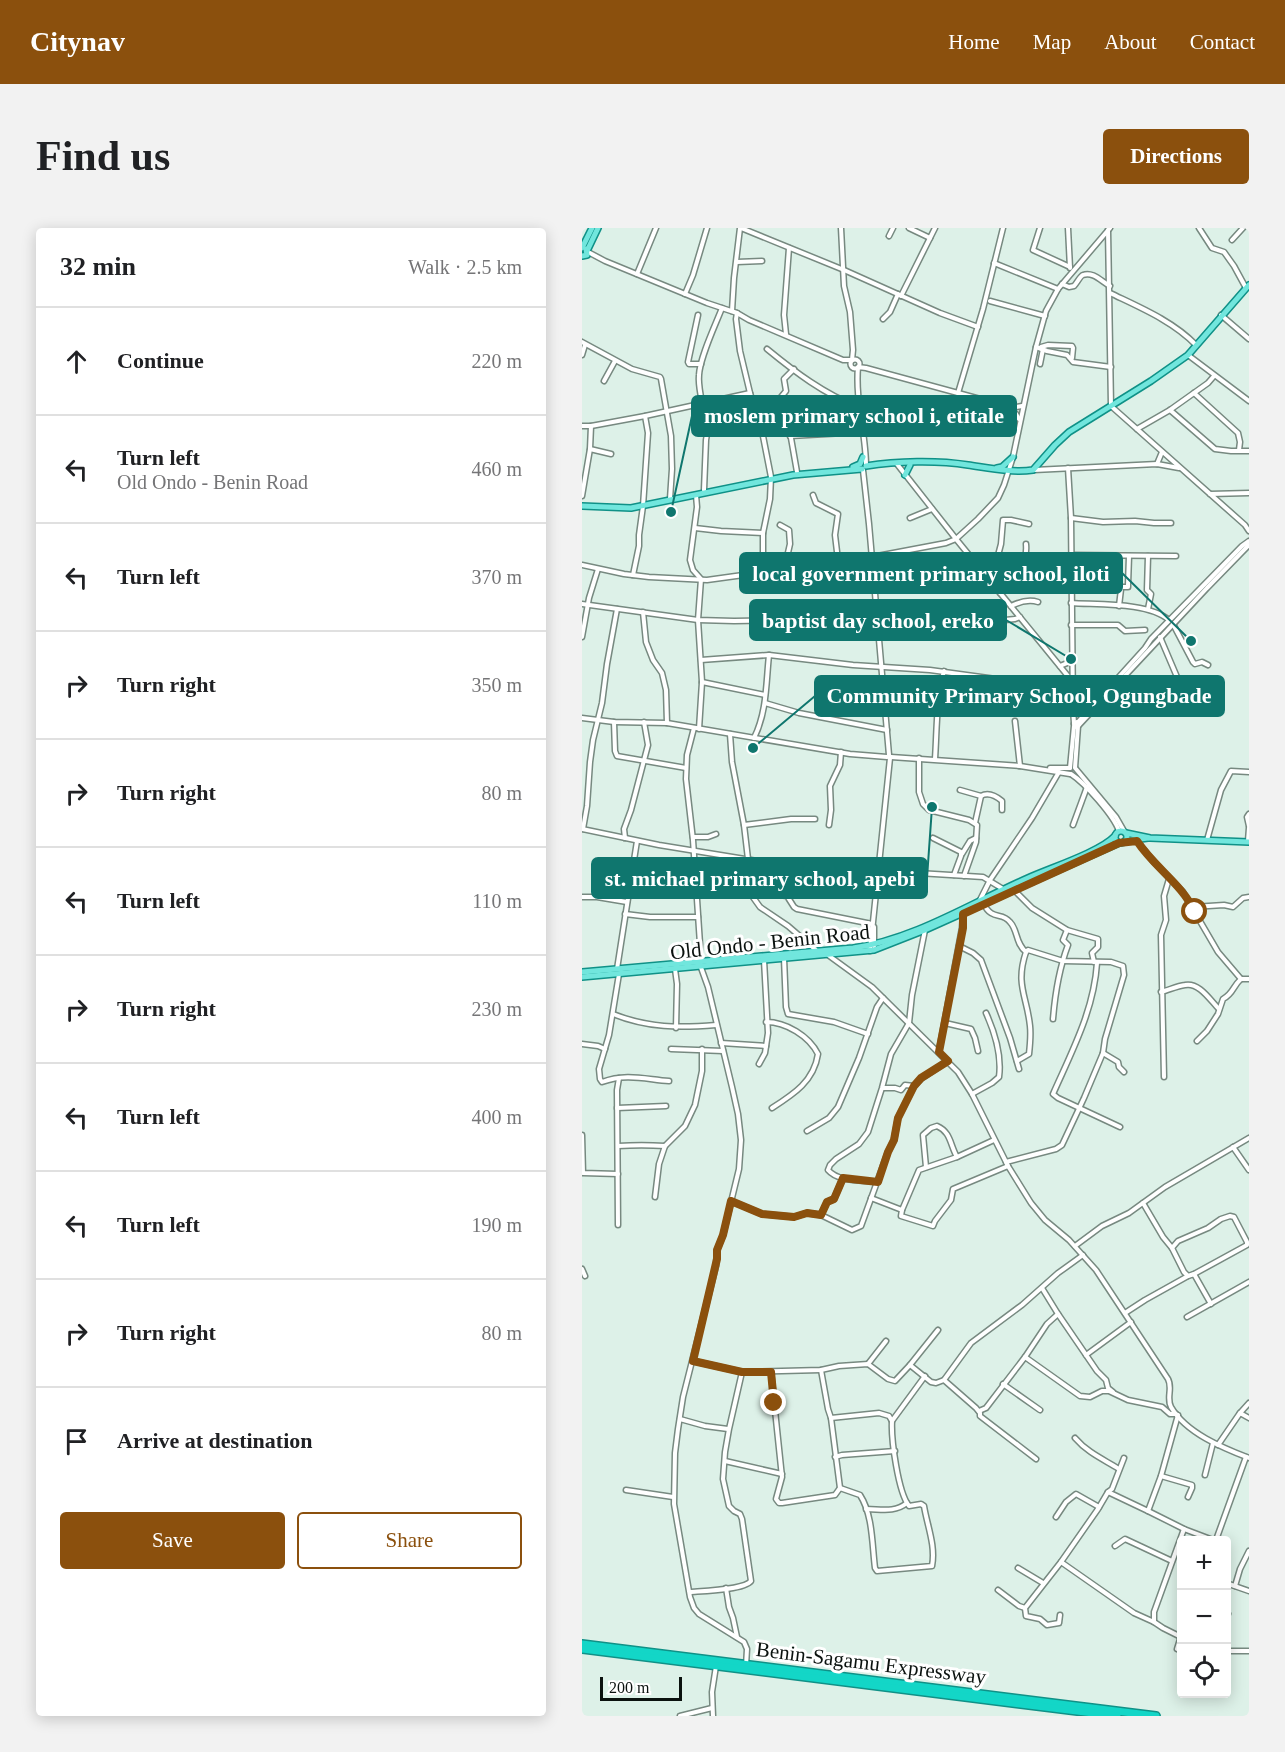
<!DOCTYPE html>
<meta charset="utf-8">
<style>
body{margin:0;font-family:Georgia,serif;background:#f2f2f2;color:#202124}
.controls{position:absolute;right:18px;bottom:18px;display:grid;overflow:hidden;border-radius:6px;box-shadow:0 3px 15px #0003}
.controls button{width:54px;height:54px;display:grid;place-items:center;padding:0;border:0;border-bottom:2px solid #e0e0e0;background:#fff;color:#202124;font:30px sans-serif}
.scale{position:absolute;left:18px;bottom:15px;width:82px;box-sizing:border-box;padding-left:6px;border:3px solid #0b120f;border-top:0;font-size:16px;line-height:21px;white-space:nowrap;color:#0b120f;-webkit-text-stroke:4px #fff;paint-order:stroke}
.stop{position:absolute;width:18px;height:18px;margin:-14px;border:4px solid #8b500d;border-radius:50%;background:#fff}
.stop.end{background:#8b500d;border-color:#fff;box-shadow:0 2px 6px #0008}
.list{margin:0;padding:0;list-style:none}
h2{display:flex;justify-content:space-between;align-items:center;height:78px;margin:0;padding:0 24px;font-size:26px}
h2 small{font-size:20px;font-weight:400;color:#757577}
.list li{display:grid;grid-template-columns:39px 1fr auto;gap:18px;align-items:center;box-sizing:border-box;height:108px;padding:0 24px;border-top:2px solid #e0e0e0}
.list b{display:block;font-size:22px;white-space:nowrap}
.list p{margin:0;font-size:20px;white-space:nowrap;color:#757577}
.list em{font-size:20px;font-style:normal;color:#757577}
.actions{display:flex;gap:12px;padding:18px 24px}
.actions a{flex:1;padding:14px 0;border:2px solid #8b500d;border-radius:6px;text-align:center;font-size:21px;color:#8b500d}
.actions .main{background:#8b500d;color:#fff}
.icon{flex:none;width:33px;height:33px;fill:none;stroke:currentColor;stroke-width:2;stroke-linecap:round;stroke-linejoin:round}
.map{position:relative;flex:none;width:667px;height:1488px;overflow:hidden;border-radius:6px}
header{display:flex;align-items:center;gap:36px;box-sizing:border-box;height:84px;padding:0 30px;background:#8b500d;color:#fff}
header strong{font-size:28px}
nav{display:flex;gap:33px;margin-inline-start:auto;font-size:21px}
.intro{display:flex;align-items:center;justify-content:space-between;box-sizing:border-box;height:144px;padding:0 36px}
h1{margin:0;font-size:42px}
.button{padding:15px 27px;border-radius:6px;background:#8b500d;color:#fff;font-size:21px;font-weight:700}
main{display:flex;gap:36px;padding:0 36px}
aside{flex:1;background:#fff;border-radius:6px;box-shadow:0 3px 15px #0003}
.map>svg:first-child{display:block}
</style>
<header>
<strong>Citynav</strong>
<nav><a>Home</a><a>Map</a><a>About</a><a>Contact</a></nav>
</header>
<div class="intro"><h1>Find us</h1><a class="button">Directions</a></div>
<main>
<aside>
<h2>32 min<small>Walk · 2.5 km</small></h2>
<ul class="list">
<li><svg class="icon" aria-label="ahead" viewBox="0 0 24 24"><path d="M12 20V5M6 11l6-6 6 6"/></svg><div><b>Continue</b></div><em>220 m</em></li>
<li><svg class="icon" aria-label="left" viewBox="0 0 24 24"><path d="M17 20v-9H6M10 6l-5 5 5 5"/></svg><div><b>Turn left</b><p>Old Ondo - Benin Road</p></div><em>460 m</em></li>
<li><svg class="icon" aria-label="left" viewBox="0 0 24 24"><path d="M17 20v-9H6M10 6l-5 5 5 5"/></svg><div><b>Turn left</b></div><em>370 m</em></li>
<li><svg class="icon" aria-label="right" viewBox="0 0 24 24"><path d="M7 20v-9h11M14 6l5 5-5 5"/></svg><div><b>Turn right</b></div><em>350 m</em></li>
<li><svg class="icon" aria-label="right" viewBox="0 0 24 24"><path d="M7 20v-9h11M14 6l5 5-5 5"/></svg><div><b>Turn right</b></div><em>80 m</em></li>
<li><svg class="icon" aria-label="left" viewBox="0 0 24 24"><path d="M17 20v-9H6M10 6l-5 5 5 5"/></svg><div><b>Turn left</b></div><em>110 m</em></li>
<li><svg class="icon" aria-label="right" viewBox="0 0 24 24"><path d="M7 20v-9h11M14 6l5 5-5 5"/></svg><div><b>Turn right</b></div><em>230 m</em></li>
<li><svg class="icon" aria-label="left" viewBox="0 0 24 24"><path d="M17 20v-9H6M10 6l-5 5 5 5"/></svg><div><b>Turn left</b></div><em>400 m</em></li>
<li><svg class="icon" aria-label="left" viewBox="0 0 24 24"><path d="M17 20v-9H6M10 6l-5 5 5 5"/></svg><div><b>Turn left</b></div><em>190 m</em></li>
<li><svg class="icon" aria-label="right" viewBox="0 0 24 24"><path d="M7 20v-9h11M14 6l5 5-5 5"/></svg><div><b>Turn right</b></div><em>80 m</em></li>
<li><svg class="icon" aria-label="arrive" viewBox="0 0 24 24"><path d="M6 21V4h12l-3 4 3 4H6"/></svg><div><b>Arrive at destination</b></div></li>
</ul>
<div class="actions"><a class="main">Save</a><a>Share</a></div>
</aside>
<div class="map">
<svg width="667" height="1488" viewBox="0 0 667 1488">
<rect width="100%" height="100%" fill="#ddf1e8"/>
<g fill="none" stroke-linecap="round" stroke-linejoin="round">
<defs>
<g id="minor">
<polyline points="159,0 262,42 358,85 396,99"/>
<polyline points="327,0 348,10"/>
<polyline points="458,0 451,22 488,39"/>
<polyline points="486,0 488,40"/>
<polyline points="617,0 630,20 642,24 652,38 664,60"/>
<polyline points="526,2 529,178 663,297 667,303"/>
<polyline points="307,8 311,0"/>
<polyline points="650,12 661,0"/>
<polyline points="6,24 23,33 125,75 155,85 167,92 261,132 270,132 271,122 268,84 262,58 259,0"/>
<polyline points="155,34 180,33"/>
<polyline points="412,35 476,61"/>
<polyline points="55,46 74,0"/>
<path d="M480,56L487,59L492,58C495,55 498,48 501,47C511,43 520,54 528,58"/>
<path d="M528,65C557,79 591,93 614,117"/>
<polyline points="103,66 111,47 125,0"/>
<polyline points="319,68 353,0"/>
<polyline points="408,73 463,88"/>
<polyline points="150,83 152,50 158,0"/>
<polyline points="155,85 154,91 158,123 168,165 180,203 189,249 188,271 181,305 181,326 183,344"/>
<polyline points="116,87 106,134 107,136 119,136"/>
<polyline points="639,87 667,111"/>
<polyline points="301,91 308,84 316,66"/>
<polyline points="204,106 202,87 207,20"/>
<polyline points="0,114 50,141 78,149 79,151 89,208 90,241 88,271"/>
<polyline points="454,119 465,123 485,127 491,134 529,139"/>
<polyline points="459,119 466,117 490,118 491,120 490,130"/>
<path d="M185,121C213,144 242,166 276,179"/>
<polyline points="0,127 3,117"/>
<polyline points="606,127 667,173"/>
<circle cx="273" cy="136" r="4.5"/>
<polyline points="458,136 461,121"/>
<polyline points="212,141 202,151 204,163 199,169 204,198 209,210 215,244"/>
<polyline points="22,153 33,133"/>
<polyline points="376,165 401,81 421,0"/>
<polyline points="612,165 656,205 658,214 657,222"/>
<path d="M120,176C119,167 116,157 117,147C118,129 133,98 140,80"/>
<polyline points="423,179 434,186 437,191"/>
<polyline points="588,182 633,221 649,223 667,223"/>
<polyline points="203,189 235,184"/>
<polyline points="0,198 9,198 63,188 168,165"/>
<polyline points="555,201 588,182 626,155 632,148"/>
<polyline points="208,208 280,204"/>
<polyline points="8,221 29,226"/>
<polyline points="315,236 374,311 490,453"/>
<polyline points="575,236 580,224"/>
<path d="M284,238C284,205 273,173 276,139L284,140L420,177L434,179L440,178"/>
<polyline points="486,240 489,290 491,481 492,495"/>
<polyline points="281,242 287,296 307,527"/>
<polyline points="452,242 575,236 597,240"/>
<polyline points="122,262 124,212 128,188 127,175"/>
<polyline points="628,266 667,265"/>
<polyline points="114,267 115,279 108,332 111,342 119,351 116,392 120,454 117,501"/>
<polyline points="231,267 234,275 256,286 253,307 256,332"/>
<polyline points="0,268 8,221 9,198"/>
<polyline points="328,290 350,281"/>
<polyline points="489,290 521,294 553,293 572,295 589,295"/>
<polyline points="198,297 207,302 208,316 205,329 215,340"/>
<polyline points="113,300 139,303 181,305"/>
<polyline points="488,327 594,328"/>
<polyline points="566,328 565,362 569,366 566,381"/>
<polyline points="443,332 464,331"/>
<polyline points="0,337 42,346 67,349 125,352 183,344 205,343 239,333 290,329 364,315 374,311 396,291 416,270 422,257 431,229 454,119 464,83 476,61 528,0"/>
<polyline points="51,347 57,318 57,307 61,278 66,205 63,188"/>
<polyline points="406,350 414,335 419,316 421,292 429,292 447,296"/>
<path d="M292,354C329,352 357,348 390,330"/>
<path d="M418,365C433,351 446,338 444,316"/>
<path d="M489,375C516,377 566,374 587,392"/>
<polyline points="0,376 116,392 152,393 367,390 423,392 433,391 438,389"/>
<path d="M429,378C437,374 446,371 456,374"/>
<polyline points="537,378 539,361 539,359 546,359 546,357 547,328"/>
<polyline points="61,384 64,414 71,432 80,445 84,462 85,495"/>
<polyline points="591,396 611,434 613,436 620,434 626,437"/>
<polyline points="489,397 536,397 543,403 563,402"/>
<polyline points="0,409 7,370 16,341"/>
<polyline points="578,409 598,456 597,463 606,465 620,464"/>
<polyline points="119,432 187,427 271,437 348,442 436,454 491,471"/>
<polyline points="478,438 490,433"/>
<polyline points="120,454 183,467"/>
<polyline points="183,475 217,485 305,502"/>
<polyline points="0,490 32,494 85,495 268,526 305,529"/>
<polyline points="433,493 438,538"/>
<polyline points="32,494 33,523 35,528 104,540"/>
<polyline points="496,494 563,420 569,411 660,318 667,313"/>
<polyline points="497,497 494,499 492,496 495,494 497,497 625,360 667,317"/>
<polyline points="112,500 105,527 104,551 111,612 118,716 117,734 126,759 150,859 156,886 159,912 157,941 141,1007 135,1022 134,1038 101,1169 96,1201 93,1225 92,1276 108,1369 112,1380 117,1386 162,1414 165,1421 164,1438"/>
<polyline points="148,506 150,534 162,597 166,631 164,647 168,665 178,679 206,698 235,723"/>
<path d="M172,510C185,484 184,455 187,427"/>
<polyline points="309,529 438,538 488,546"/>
<polyline points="337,530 337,564 341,576 347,582 387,592 395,597 394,614 382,648"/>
<path d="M353,531C355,502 354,472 362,443"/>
<polyline points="468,540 488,540"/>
<polyline points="488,540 492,498"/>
<polyline points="493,540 496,498"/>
<polyline points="494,541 534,589 542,603"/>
<path d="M489,546C503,555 532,588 537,603"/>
<polyline points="378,562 399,568"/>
<polyline points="667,586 665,589 667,598"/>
<path d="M393,595L399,568C406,564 414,568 420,573V582"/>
<polyline points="162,597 209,591 233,591"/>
<polyline points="247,597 249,582 248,558 258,537 259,524"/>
<polyline points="491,597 505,559"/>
<polyline points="0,601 77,617 175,633 239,639 401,649 421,661"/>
<polyline points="1,601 5,578 8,534 11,512 20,475 25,436 35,381"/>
<polyline points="111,609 126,609 134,606"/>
<polyline points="43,610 42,601 49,582 66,517 62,494"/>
<polyline points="351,610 379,624 379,628 372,647"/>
<polyline points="625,612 639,562 649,543 667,544"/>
<polyline points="555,613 571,633 601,664 636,724 659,751"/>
<polyline points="666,613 667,600"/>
<polyline points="380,626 388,613 394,610"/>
<polyline points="432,662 450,680 485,702 516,711 516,719 510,725 512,734"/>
<polyline points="197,667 205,668 212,679 215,681 290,696"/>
<polyline points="0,669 15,669 45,674"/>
<polyline points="398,672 408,652 450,590 477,544"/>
<path d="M401,675C411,694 419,683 428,694C436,702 433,715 444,724L446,722L481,733L529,734L541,738L542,747L523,811L521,825L502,870L480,917L474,921L424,934"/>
<polyline points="611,679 642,677 651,679 661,670 667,669"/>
<polyline points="43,686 68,689 116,689"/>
<polyline points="292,718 292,699"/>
<polyline points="377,718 391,725 399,732 428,810 437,841"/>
<polyline points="288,723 308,530"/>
<path d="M246,727L290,759L376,844L390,866L426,938L449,975L463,992L487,1012L514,1042L586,1151C591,1160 584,1170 589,1179C604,1205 641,1220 667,1230"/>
<polyline points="202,730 204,779 206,786 252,794 286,806"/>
<path d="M515,735C512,782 490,823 471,866L476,870L538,899"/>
<polyline points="35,741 55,613"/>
<polyline points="93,741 95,756 94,800"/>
<path d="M37,746L27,807L17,841L18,851L20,854C44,845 62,851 87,853"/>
<path d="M579,764C587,762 595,758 603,757C617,754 628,772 637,781"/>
<path d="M31,786C66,800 97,800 134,797"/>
<path d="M471,791C473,766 477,741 486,717L481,712L485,702"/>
<path d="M184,794C204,794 227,808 236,826C232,853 212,866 190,880"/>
<polyline points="363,795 389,801 393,810 396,823"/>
<path d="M615,813L625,803L636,786L641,771C652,765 650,759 659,751H667"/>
<polyline points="139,815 184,818"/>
<polyline points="0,816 16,818 23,821"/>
<polyline points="89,821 141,823"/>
<polyline points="357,823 380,700 381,686"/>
<polyline points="521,825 536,834 537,839 542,844"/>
<path d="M435,833L447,826C448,817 449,807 448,798C445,768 433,757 444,724"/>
<polyline points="177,836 183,825 186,805 182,732"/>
<polyline points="582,849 579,707 584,692 582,668 587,651"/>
<polyline points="301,860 313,860 319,862 323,857 332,858"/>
<path d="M390,866L410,855L417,849C420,827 413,805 404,785"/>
<polyline points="35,880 84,878"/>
<polyline points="225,903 247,890 256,879 277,830 295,779 301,770"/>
<polyline points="0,907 1,945 36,946"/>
<path d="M36,918C52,917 67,917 83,918"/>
<polyline points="651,919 667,942"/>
<path d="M344,939L341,907L349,900L355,898C369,904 368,917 375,929"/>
<path d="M295,954C280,952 256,954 246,942L248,937L254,931L277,916L286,904L300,860L309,826L327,795L330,767L343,702"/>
<polyline points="73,969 77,936 83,918 103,898 113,877 120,843 120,821"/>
<polyline points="289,970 320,982 319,988 351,998 353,993 369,972 371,961 426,938"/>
<polyline points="149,973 180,986 212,989 225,985 239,987 270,1002 279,998 306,924 312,912 316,890 332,858 340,850 366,833"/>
<polyline points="561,975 581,1009 590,1020 602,1044 606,1048 612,1046 629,1076"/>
<polyline points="320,982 337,942 375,929 412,912"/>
<polyline points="239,987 245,974 252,971 261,950"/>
<polyline points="36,997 35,862 37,850"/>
<polyline points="493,1018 520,998 547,985 583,959 667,910"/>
<polyline points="590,1020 596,1013 626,1000 639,991 648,988 652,989 665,1014 665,1017 612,1046"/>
<polyline points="0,1041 3,1048"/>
<polyline points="460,1060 476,1086 515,1143 524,1152 526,1160 531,1164"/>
<polyline points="543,1085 563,1072 606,1048"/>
<polyline points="605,1089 667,1054"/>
<polyline points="504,1127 549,1094"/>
<polyline points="443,1129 498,1168 508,1169 520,1163 527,1163 546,1172 580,1179 588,1186 594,1186"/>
<polyline points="111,1133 160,1144 239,1142 257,1138 286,1136 306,1151 313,1153 328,1137 349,1154 354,1155 362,1152 389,1115 440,1077 476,1045 501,1027"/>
<polyline points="286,1136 304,1113"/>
<polyline points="328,1137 356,1102"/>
<polyline points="189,1144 200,1249 194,1271 197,1275 200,1275 253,1267 258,1260 249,1190 246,1181 239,1142"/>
<polyline points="362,1152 394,1180 398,1185 398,1188 454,1231"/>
<polyline points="421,1156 458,1182"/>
<polyline points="397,1183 404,1180 443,1129 465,1096 476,1086"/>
<polyline points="658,1185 667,1190"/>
<path d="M249,1190L297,1185L307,1188L310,1193C309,1211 316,1264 327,1278L339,1276L342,1278C345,1297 354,1318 350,1338L295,1343L293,1340C290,1317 291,1287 278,1267L258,1260"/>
<polyline points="98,1191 123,1198 146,1201"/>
<polyline points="310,1193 343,1148"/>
<path d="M493,1210C506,1225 521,1231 537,1241"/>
<polyline points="636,1217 658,1185 667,1175"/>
<polyline points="253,1229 260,1227 313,1223"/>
<polyline points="143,1233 200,1246"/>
<polyline points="623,1247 631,1215"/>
<polyline points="579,1248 610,1257 610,1260 606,1269"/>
<polyline points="44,1262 91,1269"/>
<polyline points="526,1264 530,1261 542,1230"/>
<path d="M284,1281C299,1281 312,1285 325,1275"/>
<polyline points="566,1283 602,1301 631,1312"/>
<polyline points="474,1289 484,1274 494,1266 517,1279"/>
<polyline points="634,1312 664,1229"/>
<polyline points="533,1318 543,1311 590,1333"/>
<polyline points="479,1334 552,1385 572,1394 581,1400 599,1409"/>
<polyline points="436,1340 461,1355"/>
<polyline points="644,1355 667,1363"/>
<polyline points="653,1358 658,1341 667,1323"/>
<polyline points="144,1360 147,1379 151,1390 155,1409"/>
<polyline points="416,1362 437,1378 443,1380"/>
<path d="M108,1364C120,1363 162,1362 169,1353L160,1291L158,1286L152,1283L147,1278L141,1251L143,1224L147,1201L160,1144"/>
<polyline points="478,1387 477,1395 465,1397 458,1391 444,1388 443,1380 479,1334 516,1281 526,1264 566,1283 579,1248 596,1187"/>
<polyline points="644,1390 646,1386"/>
<polyline points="572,1394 572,1384 602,1301"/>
<polyline points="599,1408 595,1421 600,1423"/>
<polyline points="644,1423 667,1423"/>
<polyline points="98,1488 130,1480"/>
<polyline points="131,1488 130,1464 134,1438"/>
</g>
<g id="major">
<polyline points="0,20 10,0"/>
<polyline points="5,23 16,0"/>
<polyline points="0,28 5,27 4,21"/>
<path d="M284,238C315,233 355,232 386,237C407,240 430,245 451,242L473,217L487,204L569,153L606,127L667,57"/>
<polyline points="271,239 278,236 281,229"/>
<polyline points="415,240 420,239 431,229"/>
<polyline points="323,247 328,237"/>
<polyline points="0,278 49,280 211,247 280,241"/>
<circle cx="539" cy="609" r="6"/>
<polyline points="544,605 568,610 667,614"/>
<polyline points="543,613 566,610"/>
<path d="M0,744L271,720C331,712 391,674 446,650C468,640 518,624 533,608"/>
<polyline points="0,749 292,722 343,702 537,615"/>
</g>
<g id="highway">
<polyline points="0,1416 574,1488"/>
<polyline points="0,1421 535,1488"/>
</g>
</defs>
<use href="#minor" stroke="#778980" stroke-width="7"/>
<use href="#major" stroke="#109187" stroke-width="8"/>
<use href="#highway" stroke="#109187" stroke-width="10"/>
<use href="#minor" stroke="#fff" stroke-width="4"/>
<use href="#major" stroke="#71e6dd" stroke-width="5"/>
<use href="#highway" stroke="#13d6c7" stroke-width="7"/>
</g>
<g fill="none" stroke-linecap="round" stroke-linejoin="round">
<path stroke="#8b500d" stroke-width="8" d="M192,1175L189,1144H160L111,1133L135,1031V1022L141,1007L149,973L180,986L212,989L225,985L239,987L245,974L252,971L261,950L296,954L306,924L312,912L316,890L332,858L339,850L366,833L357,824L381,700V686L537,615L555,613C572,639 600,656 613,684"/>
</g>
<g text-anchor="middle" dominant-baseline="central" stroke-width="6" stroke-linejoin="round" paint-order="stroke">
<g font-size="21" fill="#0b120f" stroke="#fff">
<text transform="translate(188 714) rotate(-6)">Old Ondo - Benin Road</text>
<text transform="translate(289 1435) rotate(7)">Benin-Sagamu Expressway</text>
</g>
</g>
<path fill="none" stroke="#0f766e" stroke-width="2" d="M89 284L110 188M609 413L540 345M489 431L424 392M171 520L233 468M350 579L345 650"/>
<g fill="#0f766e" stroke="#fff" stroke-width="2">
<circle cx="89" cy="284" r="6"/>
<circle cx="609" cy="413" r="6"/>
<circle cx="489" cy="431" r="6"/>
<circle cx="171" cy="520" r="6"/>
<circle cx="350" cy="579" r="6"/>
</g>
<g fill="#0f766e" stroke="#0f766e" stroke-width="2">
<rect x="110" y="168" width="324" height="40" rx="6"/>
<rect x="158" y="325" width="382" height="40" rx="6"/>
<rect x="168" y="372" width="256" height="40" rx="6"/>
<rect x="233" y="448" width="409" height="40" rx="6"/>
<rect x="10" y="630" width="335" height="40" rx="6"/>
</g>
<g font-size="22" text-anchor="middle" font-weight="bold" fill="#fff">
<text x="272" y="195">moslem primary school i, etitale</text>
<text x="349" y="353">local government primary school, iloti</text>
<text x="296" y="400">baptist day school, ereko</text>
<text x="437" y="475">Community Primary School, Ogungbade</text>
<text x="178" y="658">st. michael primary school, apebi</text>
</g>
</svg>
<div class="controls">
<button>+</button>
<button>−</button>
<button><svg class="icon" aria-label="locate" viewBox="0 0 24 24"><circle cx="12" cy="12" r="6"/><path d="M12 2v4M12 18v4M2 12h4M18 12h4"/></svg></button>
</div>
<div class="scale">200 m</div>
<div class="stop" style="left:613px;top:684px"></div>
<div class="stop end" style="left:192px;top:1175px"></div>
</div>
</main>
